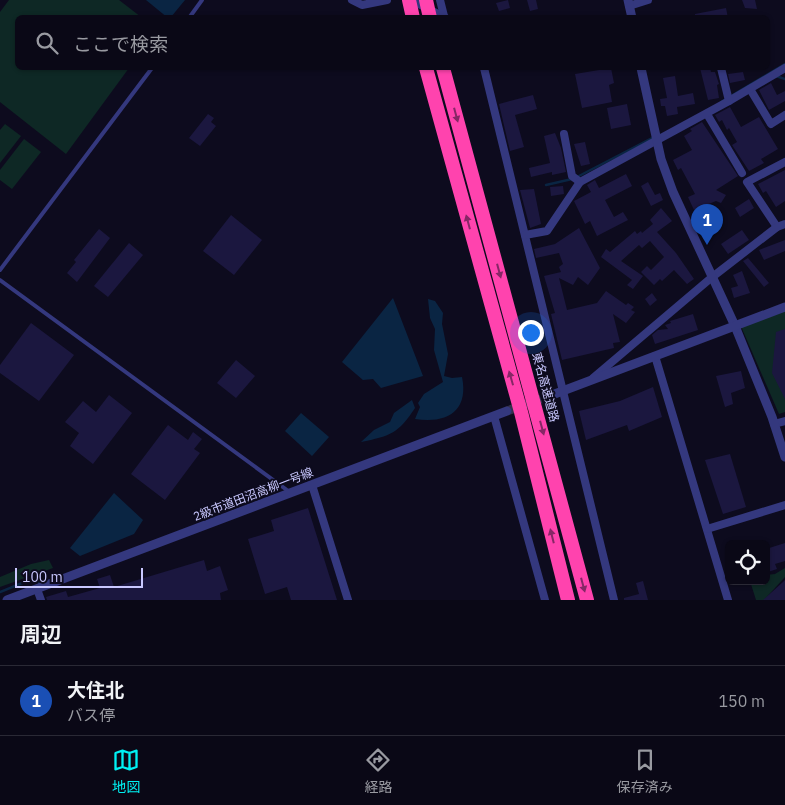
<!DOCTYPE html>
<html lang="ja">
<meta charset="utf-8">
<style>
body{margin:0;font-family:"IBM Plex Sans","Noto Sans JP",sans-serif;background:#181623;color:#f1f3f6}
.controls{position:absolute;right:15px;bottom:15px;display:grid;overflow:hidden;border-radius:8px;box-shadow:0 1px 4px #0004}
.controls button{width:45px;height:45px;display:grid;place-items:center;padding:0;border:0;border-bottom:1px solid #2a2935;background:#0a0816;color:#f1f3f6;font:25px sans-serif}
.scale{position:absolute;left:15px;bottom:12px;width:128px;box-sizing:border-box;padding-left:5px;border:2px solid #c9c8ff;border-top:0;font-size:14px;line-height:18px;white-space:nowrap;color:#c9c8ff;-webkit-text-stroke:4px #0d0b1e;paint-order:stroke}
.you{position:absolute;left:530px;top:332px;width:18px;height:18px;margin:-12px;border:4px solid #fff;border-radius:50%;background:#1a73e8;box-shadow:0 0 0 8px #1a73e833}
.badge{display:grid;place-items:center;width:32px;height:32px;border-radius:50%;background:#00f1f3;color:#fff;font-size:16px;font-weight:700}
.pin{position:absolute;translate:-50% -41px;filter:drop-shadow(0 1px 2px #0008)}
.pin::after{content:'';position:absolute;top:26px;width:18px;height:15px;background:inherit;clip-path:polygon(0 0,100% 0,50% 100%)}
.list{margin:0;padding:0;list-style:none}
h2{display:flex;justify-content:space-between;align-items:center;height:65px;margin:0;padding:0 20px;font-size:21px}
h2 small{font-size:16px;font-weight:400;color:#999aa1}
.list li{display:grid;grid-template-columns:32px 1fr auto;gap:15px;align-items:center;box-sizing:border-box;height:70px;padding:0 20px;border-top:1px solid #2a2935}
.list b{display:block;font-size:19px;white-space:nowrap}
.list p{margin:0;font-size:16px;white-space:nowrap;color:#999aa1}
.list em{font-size:16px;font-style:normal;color:#999aa1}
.icon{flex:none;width:28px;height:28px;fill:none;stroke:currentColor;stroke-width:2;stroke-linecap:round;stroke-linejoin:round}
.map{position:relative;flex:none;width:785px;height:600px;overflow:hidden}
.search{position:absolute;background:#0a0816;box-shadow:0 1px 4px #0004;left:15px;right:15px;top:15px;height:55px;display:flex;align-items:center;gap:12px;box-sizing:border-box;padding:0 18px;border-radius:8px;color:#999aa1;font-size:19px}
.sheet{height:135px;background:#0a0816}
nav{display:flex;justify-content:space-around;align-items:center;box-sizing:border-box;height:70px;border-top:1px solid #2a2935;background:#0a0816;font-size:14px;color:#999aa1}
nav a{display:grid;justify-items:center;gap:2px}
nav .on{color:#00f1f3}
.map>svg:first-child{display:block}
</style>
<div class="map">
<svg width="785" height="600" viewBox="0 0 785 600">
<rect width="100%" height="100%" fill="#0d0b1e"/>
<g fill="#0e2825">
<polygon points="9,0 119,0 141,17 18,18 18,68 129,68 66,154 0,102 0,12"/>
<polygon points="5,124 21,136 0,163 0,130"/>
<polygon points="24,139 41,152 12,189 0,180 0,170"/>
<polygon points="785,308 785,412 779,414 740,324"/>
<polygon points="49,560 53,568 0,587 0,577 31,564"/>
<polygon points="785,568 785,577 764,600 756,600 750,581 766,581 766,575 775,574"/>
</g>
<g fill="#0a2543">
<polygon points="146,0 185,0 171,17 168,18"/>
<polygon points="393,298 423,376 381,388 373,379 363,380 342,362"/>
<path d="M428,299L435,301L443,313L442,324L448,354L444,376L452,378L462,377C469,411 447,424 415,419L420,407L418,403L424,394L443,382L434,350L435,329L430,318Z"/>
<path d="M412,400L415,408C398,434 390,436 361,442L374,430L390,422L394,413Z"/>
<polygon points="301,413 329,437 312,456 285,431"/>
<polygon points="114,493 143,520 134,534 80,556 70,548"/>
</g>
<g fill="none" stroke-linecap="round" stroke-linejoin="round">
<g stroke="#0a2543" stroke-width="2.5">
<polyline points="776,76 785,79"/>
<polyline points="721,102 785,64"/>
<polyline points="577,177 654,137"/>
<polyline points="546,185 572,179"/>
<polyline points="0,592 37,577 40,585"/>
</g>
</g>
<g fill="#1b173f">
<polygon points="508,0 510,8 499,11 496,3"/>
<polygon points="527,0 536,0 538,9 530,11"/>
<polygon points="742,0 755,0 757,9 745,8"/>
<polygon points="726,8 728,18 695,18 695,14"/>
<polygon points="611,68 614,83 609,85 612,102 582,108 575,74"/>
<polygon points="700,68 710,68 711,72 715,72 719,84 717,85 719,98 708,100"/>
<polygon points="743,72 745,80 730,83 728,74"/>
<polygon points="675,76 678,96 693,93 695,104 677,107 678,114 667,116 665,106 661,106 660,99 667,98 663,78"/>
<polygon points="771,83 777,95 785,91 785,101 769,110 759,90"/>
<polygon points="533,95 537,109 515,115 524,147 510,151 499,104"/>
<polygon points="627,104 631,125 611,129 607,108"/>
<polygon points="730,107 741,127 759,117 778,149 761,159 764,163 749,171 732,145 737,142 729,128 727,130 722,120 719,122 715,115"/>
<polygon points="208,114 214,118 211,122 216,126 200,146 189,138"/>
<polygon points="702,122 738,176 716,190 726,195 721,203 716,201 694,210 688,197 695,194 681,168 678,170 673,160 692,150 684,136 692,131 690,129"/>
<polygon points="555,133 561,148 566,172 552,175 552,172 531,177 529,168 550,163 544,136"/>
<polygon points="585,142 590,164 581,166 574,144"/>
<polygon points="785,170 785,201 776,207 766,191 763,193 758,184"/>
<polygon points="626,174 632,186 605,200 614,217 623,212 628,220 597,236 590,221 585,224 574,201 591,192 587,185 595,180 599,188"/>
<polygon points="648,182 655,195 660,193 663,200 651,206 641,186"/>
<polygon points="563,186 564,194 551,196 550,187"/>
<polygon points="534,189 541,224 530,228 520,190"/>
<polygon points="749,199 754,208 740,217 735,208"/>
<polygon points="661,208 672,221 657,232 676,253 694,279 687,284 674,270 662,281 660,279 654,285 641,272 647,266 651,270 664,257 650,241 642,248 639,245 621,261 643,276 633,289 627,285 632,280 601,257 606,249 610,252 635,231 637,234 641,231 642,233 653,224 650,220"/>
<polygon points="231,215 262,240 234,275 203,251"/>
<polygon points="579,228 600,268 588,285 578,277 573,285 559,278 567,310 597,303 606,291 626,305 628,303 634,307 631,310 635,312 626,323 613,314 620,342 613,343 614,348 562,360 551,314 555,313 544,276 561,272 559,267 563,264 559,253 536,258 534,249 555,244"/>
<polygon points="99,229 110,238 77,282 67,273 76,262 74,260"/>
<polygon points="742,230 749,240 728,254 721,244"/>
<polygon points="785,240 785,251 764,260 759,250"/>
<polygon points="129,243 143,255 108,297 94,286"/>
<polygon points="748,258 769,283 764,287 743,261"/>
<polygon points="742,271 750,293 734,298 731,288 738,286 733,275"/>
<polygon points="652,293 657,300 650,306 645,299"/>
<polygon points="693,314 698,330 655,344 652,335 658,330 668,329 665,325 671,323 670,321"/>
<polygon points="31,323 74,355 39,401 0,373 0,365"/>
<polygon points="785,329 785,399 772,373 776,332"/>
<polygon points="236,360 255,376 236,398 217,383"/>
<polygon points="741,371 745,388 731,393 733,404 725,407 716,376"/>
<polygon points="653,387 662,417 629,431 627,425 586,440 579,411 620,401"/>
<polygon points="109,395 132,413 93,464 70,446 79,433 65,422 83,401 96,412"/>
<polygon points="168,425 188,440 193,432 202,439 194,449 200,453 165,500 131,474"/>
<polygon points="730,454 746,507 723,514 705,460"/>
<polygon points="308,508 337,600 291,600 287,587 265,594 248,539 274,531 271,520"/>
<polygon points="785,543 785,561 775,564 777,569 768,572 766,549"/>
<polygon points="204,560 207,571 220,566 228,590 220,593 221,600 47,600 46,597 66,591 68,597 100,588 97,579 110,575 114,587"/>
<polygon points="785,580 785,600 763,600 783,582"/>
<polygon points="643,581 648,600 624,600 624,598 639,594 636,583"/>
</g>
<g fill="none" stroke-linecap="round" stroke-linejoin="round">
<polyline stroke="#33314b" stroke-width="9" stroke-dasharray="9 4.5" stroke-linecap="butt" points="507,411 552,395"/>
<g stroke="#34387e" stroke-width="4">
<polyline points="189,18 202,0"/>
<polyline points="0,270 152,68"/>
<polyline points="0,280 291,493"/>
</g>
<g stroke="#34387e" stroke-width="8">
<polyline points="352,0 362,5 387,0"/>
<polyline points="411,0 446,18"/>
<polyline points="440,0 444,16"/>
<polyline points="629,6 648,0"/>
<polyline points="484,68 614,600"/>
<polyline points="750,89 771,124 785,115"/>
<polyline points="729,101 785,68"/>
<polyline points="707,114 742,173"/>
<polyline points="564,134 572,176 580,182 729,101 721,68"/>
<polyline points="777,227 747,182 785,162"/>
<polyline points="525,235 547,231 580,182"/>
<polyline points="655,356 728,600"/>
<polyline points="593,378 711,278 777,227 785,224"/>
<polyline points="494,416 545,600"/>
<polyline points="774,424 785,421"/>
<polyline points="312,485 348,600"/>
<polyline points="707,529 785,505"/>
<polyline points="37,589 41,600"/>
</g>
<g stroke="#34387e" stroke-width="9">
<polyline points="628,0 632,18"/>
<polyline points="641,68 661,159 673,192 735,326 772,417 785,457"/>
<polyline points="552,395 785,307"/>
<polyline points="7,600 507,411"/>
</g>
<g stroke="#ff43ae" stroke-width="14">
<polyline points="409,0 413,18"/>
<polyline points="426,68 521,412 568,600"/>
<polyline points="443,68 587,600"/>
</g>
<polyline stroke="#ff43ae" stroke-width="14" points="426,0 430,18"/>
</g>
<defs><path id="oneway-solid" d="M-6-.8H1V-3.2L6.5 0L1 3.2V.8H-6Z" transform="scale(1.25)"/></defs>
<g fill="#862766">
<use href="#oneway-solid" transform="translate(456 115) rotate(75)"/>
<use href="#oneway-solid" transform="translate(468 222) rotate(-105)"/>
<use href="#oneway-solid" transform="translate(499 271) rotate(75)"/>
<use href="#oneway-solid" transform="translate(511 378) rotate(-106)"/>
<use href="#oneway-solid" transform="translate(542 428) rotate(75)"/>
<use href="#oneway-solid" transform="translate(552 536) rotate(-104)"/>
<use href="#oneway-solid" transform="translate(583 585) rotate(75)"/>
</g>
<g text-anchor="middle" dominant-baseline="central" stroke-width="4" stroke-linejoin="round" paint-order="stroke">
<g font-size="12" fill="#c9c8ff" stroke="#0d0b1e">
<text transform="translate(546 387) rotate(75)">東名高速道路</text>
<text transform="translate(253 494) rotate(-21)">2級市道田沼高柳一号線</text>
</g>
</g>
</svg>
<div class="controls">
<button><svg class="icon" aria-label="locate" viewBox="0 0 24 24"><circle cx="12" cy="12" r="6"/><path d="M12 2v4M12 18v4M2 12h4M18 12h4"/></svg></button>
</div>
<div class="scale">100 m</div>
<div class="you"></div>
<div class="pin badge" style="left:707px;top:245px;background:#1a4fb4">1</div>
<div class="search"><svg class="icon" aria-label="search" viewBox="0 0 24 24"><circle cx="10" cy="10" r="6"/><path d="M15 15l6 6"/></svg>ここで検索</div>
</div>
<section class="sheet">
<h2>周辺<small></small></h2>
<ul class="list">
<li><span class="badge" style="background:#1a4fb4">1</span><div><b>大住北</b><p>バス停</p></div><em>150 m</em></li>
</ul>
</section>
<nav>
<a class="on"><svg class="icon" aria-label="map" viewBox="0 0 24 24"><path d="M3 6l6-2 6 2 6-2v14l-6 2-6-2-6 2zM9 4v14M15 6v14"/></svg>地図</a>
<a><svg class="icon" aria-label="directions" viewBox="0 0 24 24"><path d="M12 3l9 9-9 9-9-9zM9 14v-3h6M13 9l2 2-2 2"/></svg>経路</a>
<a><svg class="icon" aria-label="saved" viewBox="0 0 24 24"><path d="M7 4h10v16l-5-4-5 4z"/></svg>保存済み</a>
</nav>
